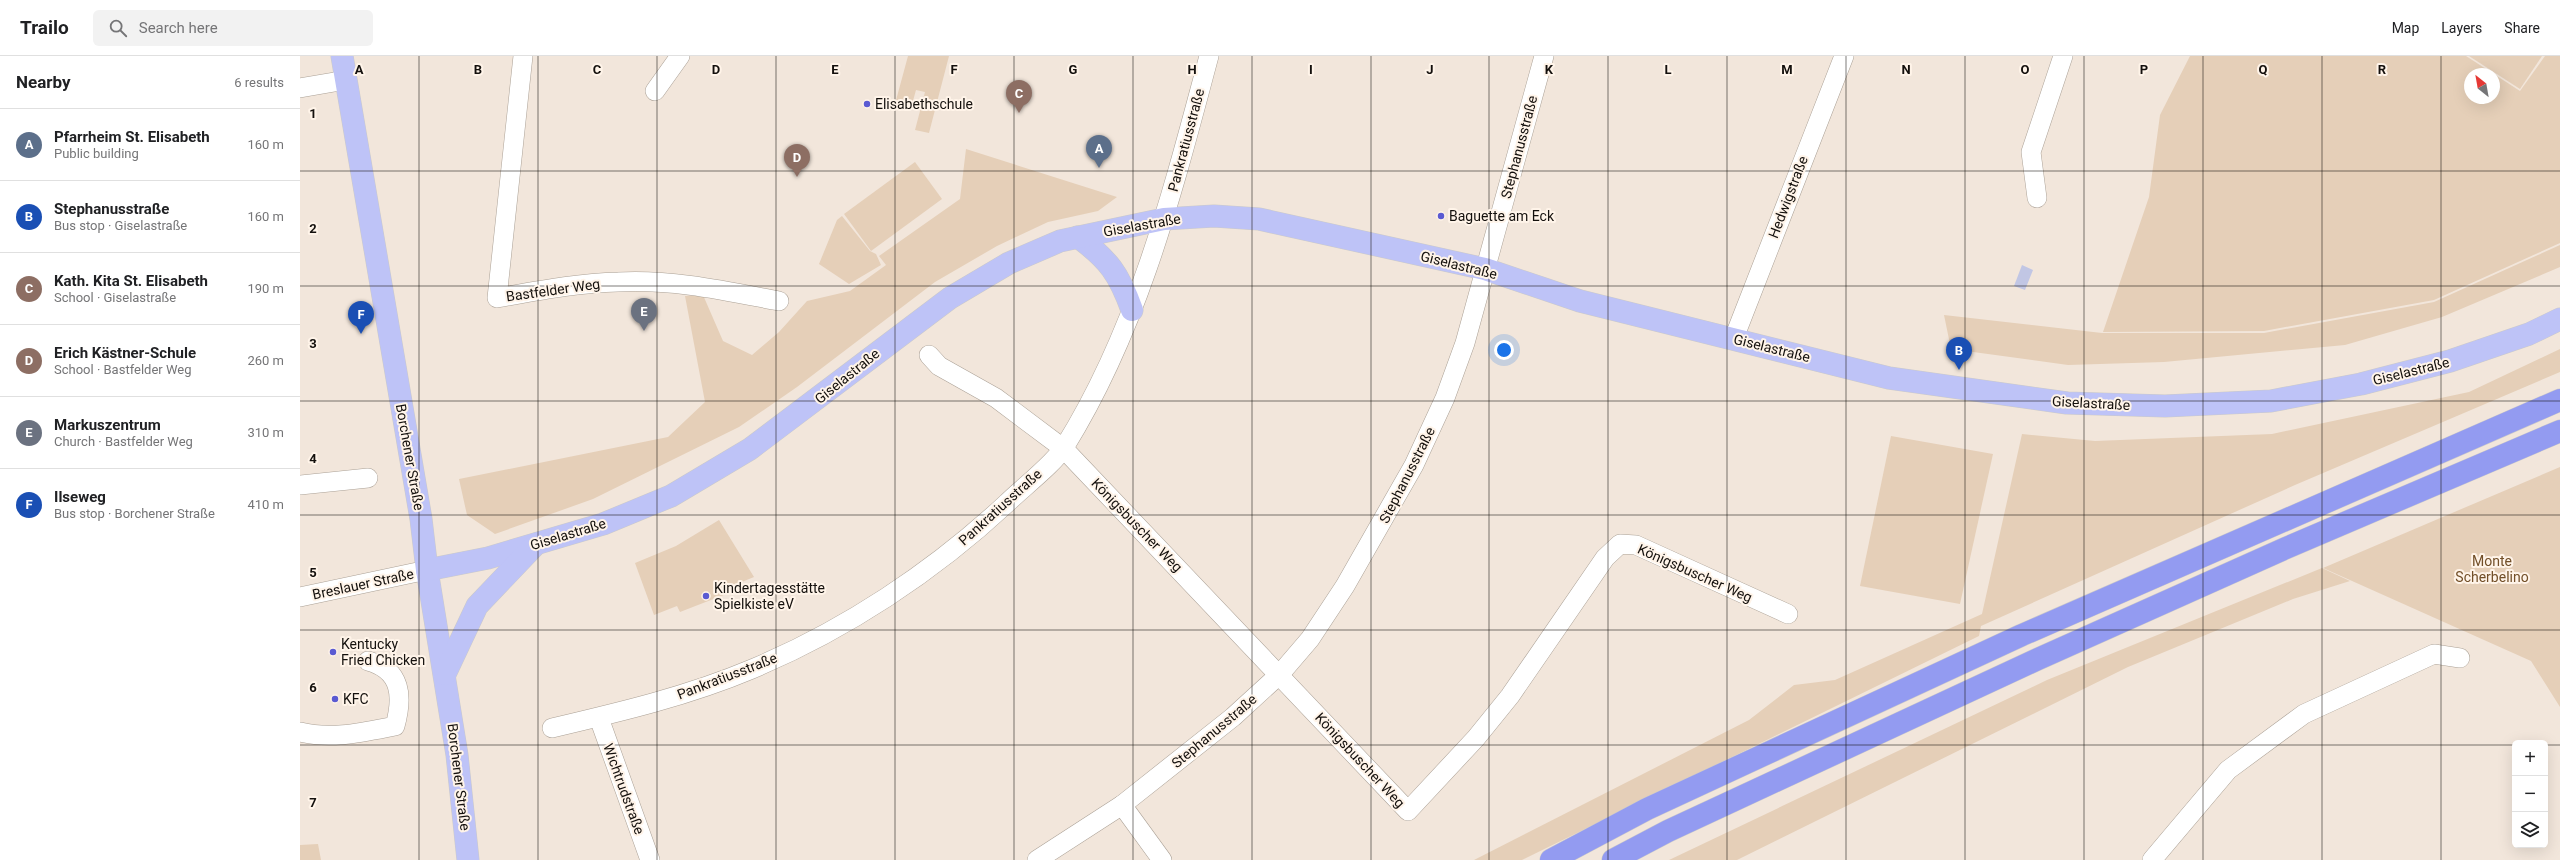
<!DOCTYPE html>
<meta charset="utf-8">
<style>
body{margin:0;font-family:Roboto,sans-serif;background:#f2f2f2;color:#202124}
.controls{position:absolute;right:12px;bottom:12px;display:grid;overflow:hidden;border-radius:6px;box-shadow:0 4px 16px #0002}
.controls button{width:36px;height:36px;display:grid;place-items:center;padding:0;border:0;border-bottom:1px solid #e0e0e0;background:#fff;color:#202124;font:20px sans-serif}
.compass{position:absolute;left:2164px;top:12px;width:36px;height:36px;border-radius:50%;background:#fff;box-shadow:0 4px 16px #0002;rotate:329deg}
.you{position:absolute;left:1204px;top:294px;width:14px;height:14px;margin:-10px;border:3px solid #fff;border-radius:50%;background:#1a73e8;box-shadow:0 0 0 6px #1a73e833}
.badge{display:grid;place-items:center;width:26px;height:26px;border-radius:50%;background:#5a5ad2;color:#fff;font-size:13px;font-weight:700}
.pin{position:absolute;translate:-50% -33px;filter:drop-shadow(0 1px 2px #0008)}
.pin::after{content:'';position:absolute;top:21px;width:14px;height:12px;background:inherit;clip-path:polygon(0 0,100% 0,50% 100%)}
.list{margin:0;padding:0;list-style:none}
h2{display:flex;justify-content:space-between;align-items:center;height:52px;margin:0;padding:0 16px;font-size:17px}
h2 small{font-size:13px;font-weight:400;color:#757577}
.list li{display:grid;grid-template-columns:26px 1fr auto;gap:12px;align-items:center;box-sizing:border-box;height:72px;padding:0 16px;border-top:1px solid #e0e0e0}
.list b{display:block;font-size:15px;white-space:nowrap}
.list p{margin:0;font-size:13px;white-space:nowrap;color:#757577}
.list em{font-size:13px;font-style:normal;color:#757577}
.icon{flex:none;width:22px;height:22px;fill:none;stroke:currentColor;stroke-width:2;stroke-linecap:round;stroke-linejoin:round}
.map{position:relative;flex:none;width:2260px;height:804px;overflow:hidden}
header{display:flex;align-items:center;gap:24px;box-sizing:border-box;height:56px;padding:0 20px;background:#fff;border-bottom:1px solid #e0e0e0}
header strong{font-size:19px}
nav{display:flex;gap:22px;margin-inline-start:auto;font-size:14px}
.search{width:280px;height:36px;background:#f2f2f2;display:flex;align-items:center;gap:10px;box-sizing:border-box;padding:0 14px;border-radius:6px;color:#757577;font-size:15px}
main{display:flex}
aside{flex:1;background:#fff}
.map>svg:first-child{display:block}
</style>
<header>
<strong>Trailo</strong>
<div class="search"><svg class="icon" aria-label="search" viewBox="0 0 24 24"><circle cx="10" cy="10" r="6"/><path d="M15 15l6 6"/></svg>Search here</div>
<nav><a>Map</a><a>Layers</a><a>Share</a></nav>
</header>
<main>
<aside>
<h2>Nearby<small>6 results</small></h2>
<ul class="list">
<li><span class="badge" style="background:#5c6f8a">A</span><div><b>Pfarrheim St. Elisabeth</b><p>Public building</p></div><em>160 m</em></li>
<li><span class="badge" style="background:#1a4fb4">B</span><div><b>Stephanusstraße</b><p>Bus stop · Giselastraße</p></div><em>160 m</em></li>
<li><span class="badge" style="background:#8d6e63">C</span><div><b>Kath. Kita St. Elisabeth</b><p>School · Giselastraße</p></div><em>190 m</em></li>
<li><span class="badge" style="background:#8d6e63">D</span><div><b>Erich Kästner-Schule</b><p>School · Bastfelder Weg</p></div><em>260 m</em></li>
<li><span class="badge" style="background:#6b7280">E</span><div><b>Markuszentrum</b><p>Church · Bastfelder Weg</p></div><em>310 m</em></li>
<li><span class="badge" style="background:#1a4fb4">F</span><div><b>Ilseweg</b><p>Bus stop · Borchener Straße</p></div><em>410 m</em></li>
</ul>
</aside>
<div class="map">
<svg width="2260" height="804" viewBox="0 0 2260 804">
<rect width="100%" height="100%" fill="#f2e6db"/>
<g fill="#e5cfb8" fill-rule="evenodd">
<polygon points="608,0 649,0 629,77 615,74 625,36 616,34 611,52 595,48"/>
<path d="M1890,0H2166L2220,35L2245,0H2260V187L2134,244L1964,275L1803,276L1849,141L1860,59ZM2170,18H2194V42H2170Z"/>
<polygon points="2169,0 2242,0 2220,33"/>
<polygon points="666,93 817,141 798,155 748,166 697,190 635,226 497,331 439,371 293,443 195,478 167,459 159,423 368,381 405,346 385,240 403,239 423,285 452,299 479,276 507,245 550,235 586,209 579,200 660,143"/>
<polygon points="615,106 642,143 571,195 544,158"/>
<polygon points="542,160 570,195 576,198 581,209 549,228 519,208 537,164"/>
<polygon points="2260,189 2260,211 2142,261 2045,289 1864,306 1768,309 1651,293 1644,259 1802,277 1964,277 2134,246"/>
<polygon points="2260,293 2260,316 1995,429 1681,570 1679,580 1222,804 1174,804 1449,664 1494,629 1535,624 1682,558 1722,378 1795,385 1972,378 2169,336"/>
<polygon points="1591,380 1693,398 1660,548 1560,530"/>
<polygon points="2260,411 2260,651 2231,605 2023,512"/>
<polygon points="419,464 454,521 432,530 434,535 380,556 377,550 354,559 335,507 376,490"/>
<polygon points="2022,512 2050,525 1993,543 1828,611 1437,804 1369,804 1747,624"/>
<polygon points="18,788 21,804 0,804 0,789"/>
</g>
<polygon fill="#c1c6e4" points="1722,209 1733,214 1725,234 1714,230"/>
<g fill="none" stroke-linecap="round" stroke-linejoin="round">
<defs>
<g id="minor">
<path d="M223,0L197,242C237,235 277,227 318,226C373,223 426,235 479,245"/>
<polyline points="0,32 46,24"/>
<polyline points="355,35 380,0"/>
<polyline points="1737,142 1731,96 1763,0"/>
<polyline points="1434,282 1544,0"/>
<polyline points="629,299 639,310 696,342 764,393 1108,755 1176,682 1210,640 1305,502 1320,488 1336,489 1488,558"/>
<polyline points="0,429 68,422"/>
<polyline points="0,541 127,514"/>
<polyline points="299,662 350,804"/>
<path d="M252,672C320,656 388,640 452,613C545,574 633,516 707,447C722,432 754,408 765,390C839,271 873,134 909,0"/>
<path d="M0,676C31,684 64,676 95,670C103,641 102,614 68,605"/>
<polyline points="822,749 862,804"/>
<polyline points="737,804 822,749 933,661 980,618 1010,583 1045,530 1114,409 1145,342 1165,287 1244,0"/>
<polyline points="1852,804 1928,714 2004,658 2134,598 2160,602"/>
</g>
<g id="major">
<polyline points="42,0 121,463 127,514 157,699 168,804"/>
<path d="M778,181C809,204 819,218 832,254"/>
<polyline points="127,514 188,502 303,468 371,440 450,393 650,242 709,207 760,185 864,163 914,160 959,163 1185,213 1280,245 1589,322 1767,347 1865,350 1971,345 2061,328 2150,305 2229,278 2260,263"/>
<polyline points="145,618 177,550 236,488"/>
</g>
<g id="highway">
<polyline points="1251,804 1347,753 1722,579 2260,344"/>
<polyline points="1313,804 1368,775 1738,603 1986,492 2260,375"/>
</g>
</defs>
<use href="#minor" stroke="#aba196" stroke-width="20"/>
<use href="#major" stroke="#cbcaca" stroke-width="23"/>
<use href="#highway" stroke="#cbcaca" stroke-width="23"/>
<use href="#minor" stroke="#fff" stroke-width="19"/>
<use href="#major" stroke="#bec3f7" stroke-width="22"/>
<use href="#highway" stroke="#939bf1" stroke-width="22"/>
</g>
<path fill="none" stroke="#14100d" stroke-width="1" stroke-opacity="0.55" d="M119,0V804M238,0V804M357,0V804M476,0V804M595,0V804M714,0V804M833,0V804M952,0V804M1071,0V804M1189,0V804M1308,0V804M1427,0V804M1546,0V804M1665,0V804M1784,0V804M1903,0V804M2022,0V804M2141,0V804M0,115H2260M0,230H2260M0,345H2260M0,459H2260M0,574H2260M0,689H2215M2245,689H2260"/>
<g fill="#5a5ad2" stroke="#fff4e9" stroke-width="1.5">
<circle cx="567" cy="48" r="4"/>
<circle cx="1141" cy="160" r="4"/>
<circle cx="406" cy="540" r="4"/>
<circle cx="33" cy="596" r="4"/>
<circle cx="35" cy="643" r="4"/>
</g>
<g text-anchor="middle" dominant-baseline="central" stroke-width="4" stroke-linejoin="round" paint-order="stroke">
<g font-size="14" fill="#14100d" stroke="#fff4e9" text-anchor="start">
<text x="575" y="48">Elisabethschule</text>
<text x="1149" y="160">Baguette am Eck</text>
<text x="414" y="532">Kindertagesstätte<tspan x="414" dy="16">Spielkiste eV</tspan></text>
<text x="41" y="588">Kentucky<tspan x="41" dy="16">Fried Chicken</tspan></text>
<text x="43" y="643">KFC</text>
</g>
<g font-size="14" fill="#14100d" stroke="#fff4e9">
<text transform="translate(886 84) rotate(-75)">Pankratiusstraße</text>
<text transform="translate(1219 91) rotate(-75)">Stephanusstraße</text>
<text transform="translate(1488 141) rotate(-69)">Hedwigstraße</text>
<text transform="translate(842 169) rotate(-10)">Giselastraße</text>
<text transform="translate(1159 209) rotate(14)">Giselastraße</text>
<text transform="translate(253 234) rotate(-8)">Bastfelder Weg</text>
<text transform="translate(1472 292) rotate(14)">Giselastraße</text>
<text transform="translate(2111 315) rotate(-14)">Giselastraße</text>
<text transform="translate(547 320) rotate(-39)">Giselastraße</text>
<text transform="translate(1791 347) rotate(3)">Giselastraße</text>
<text transform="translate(110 401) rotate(80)">Borchener Straße</text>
<text transform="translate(1107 419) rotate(-63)">Stephanusstraße</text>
<text transform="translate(700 451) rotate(-42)">Pankratiusstraße</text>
<text transform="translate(837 469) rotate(46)">Königsbuscher Weg</text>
<text transform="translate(268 478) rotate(-17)">Giselastraße</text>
<text transform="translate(1395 517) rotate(24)">Königsbuscher Weg</text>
<text transform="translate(63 528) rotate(-12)">Breslauer Straße</text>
<text transform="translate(427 620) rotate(-21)">Pankratiusstraße</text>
<text transform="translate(914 675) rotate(-40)">Stephanusstraße</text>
<text transform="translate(1060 704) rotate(47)">Königsbuscher Weg</text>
<text transform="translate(159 721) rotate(83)">Borchener Straße</text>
<text transform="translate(324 733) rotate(70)">Wichtrudstraße</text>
</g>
<g font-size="14" fill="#724f28" stroke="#fff4e9">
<text x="2192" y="505">Monte<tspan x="2192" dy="16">Scherbelino</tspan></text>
</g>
</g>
<g font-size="13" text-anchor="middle" font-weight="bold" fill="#14100d" stroke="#fff4e9" stroke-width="4" stroke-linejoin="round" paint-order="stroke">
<text x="59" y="18">A</text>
<text x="178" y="18">B</text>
<text x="297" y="18">C</text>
<text x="416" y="18">D</text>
<text x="535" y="18">E</text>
<text x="654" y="18">F</text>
<text x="773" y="18">G</text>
<text x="892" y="18">H</text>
<text x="1011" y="18">I</text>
<text x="1130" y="18">J</text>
<text x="1249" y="18">K</text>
<text x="1368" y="18">L</text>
<text x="1487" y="18">M</text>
<text x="1606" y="18">N</text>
<text x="1725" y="18">O</text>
<text x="1844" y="18">P</text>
<text x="1963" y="18">Q</text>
<text x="2082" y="18">R</text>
<text x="13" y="62">1</text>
<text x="13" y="177">2</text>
<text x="13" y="292">3</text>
<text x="13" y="407">4</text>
<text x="13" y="521">5</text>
<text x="13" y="636">6</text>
<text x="13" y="751">7</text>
</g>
</svg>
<div class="controls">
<button>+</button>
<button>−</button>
<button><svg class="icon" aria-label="layers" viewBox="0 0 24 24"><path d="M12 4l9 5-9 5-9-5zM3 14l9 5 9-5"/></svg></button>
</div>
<svg class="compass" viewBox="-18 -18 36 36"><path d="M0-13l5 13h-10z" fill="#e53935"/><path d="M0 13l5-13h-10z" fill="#757577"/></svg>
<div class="you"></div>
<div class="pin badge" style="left:799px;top:112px;background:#5c6f8a">A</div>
<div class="pin badge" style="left:1659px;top:314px;background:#1a4fb4">B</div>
<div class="pin badge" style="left:719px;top:57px;background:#8d6e63">C</div>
<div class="pin badge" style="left:497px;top:121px;background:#8d6e63">D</div>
<div class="pin badge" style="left:344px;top:275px;background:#6b7280">E</div>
<div class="pin badge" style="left:61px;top:278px;background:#1a4fb4">F</div>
</div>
</main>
